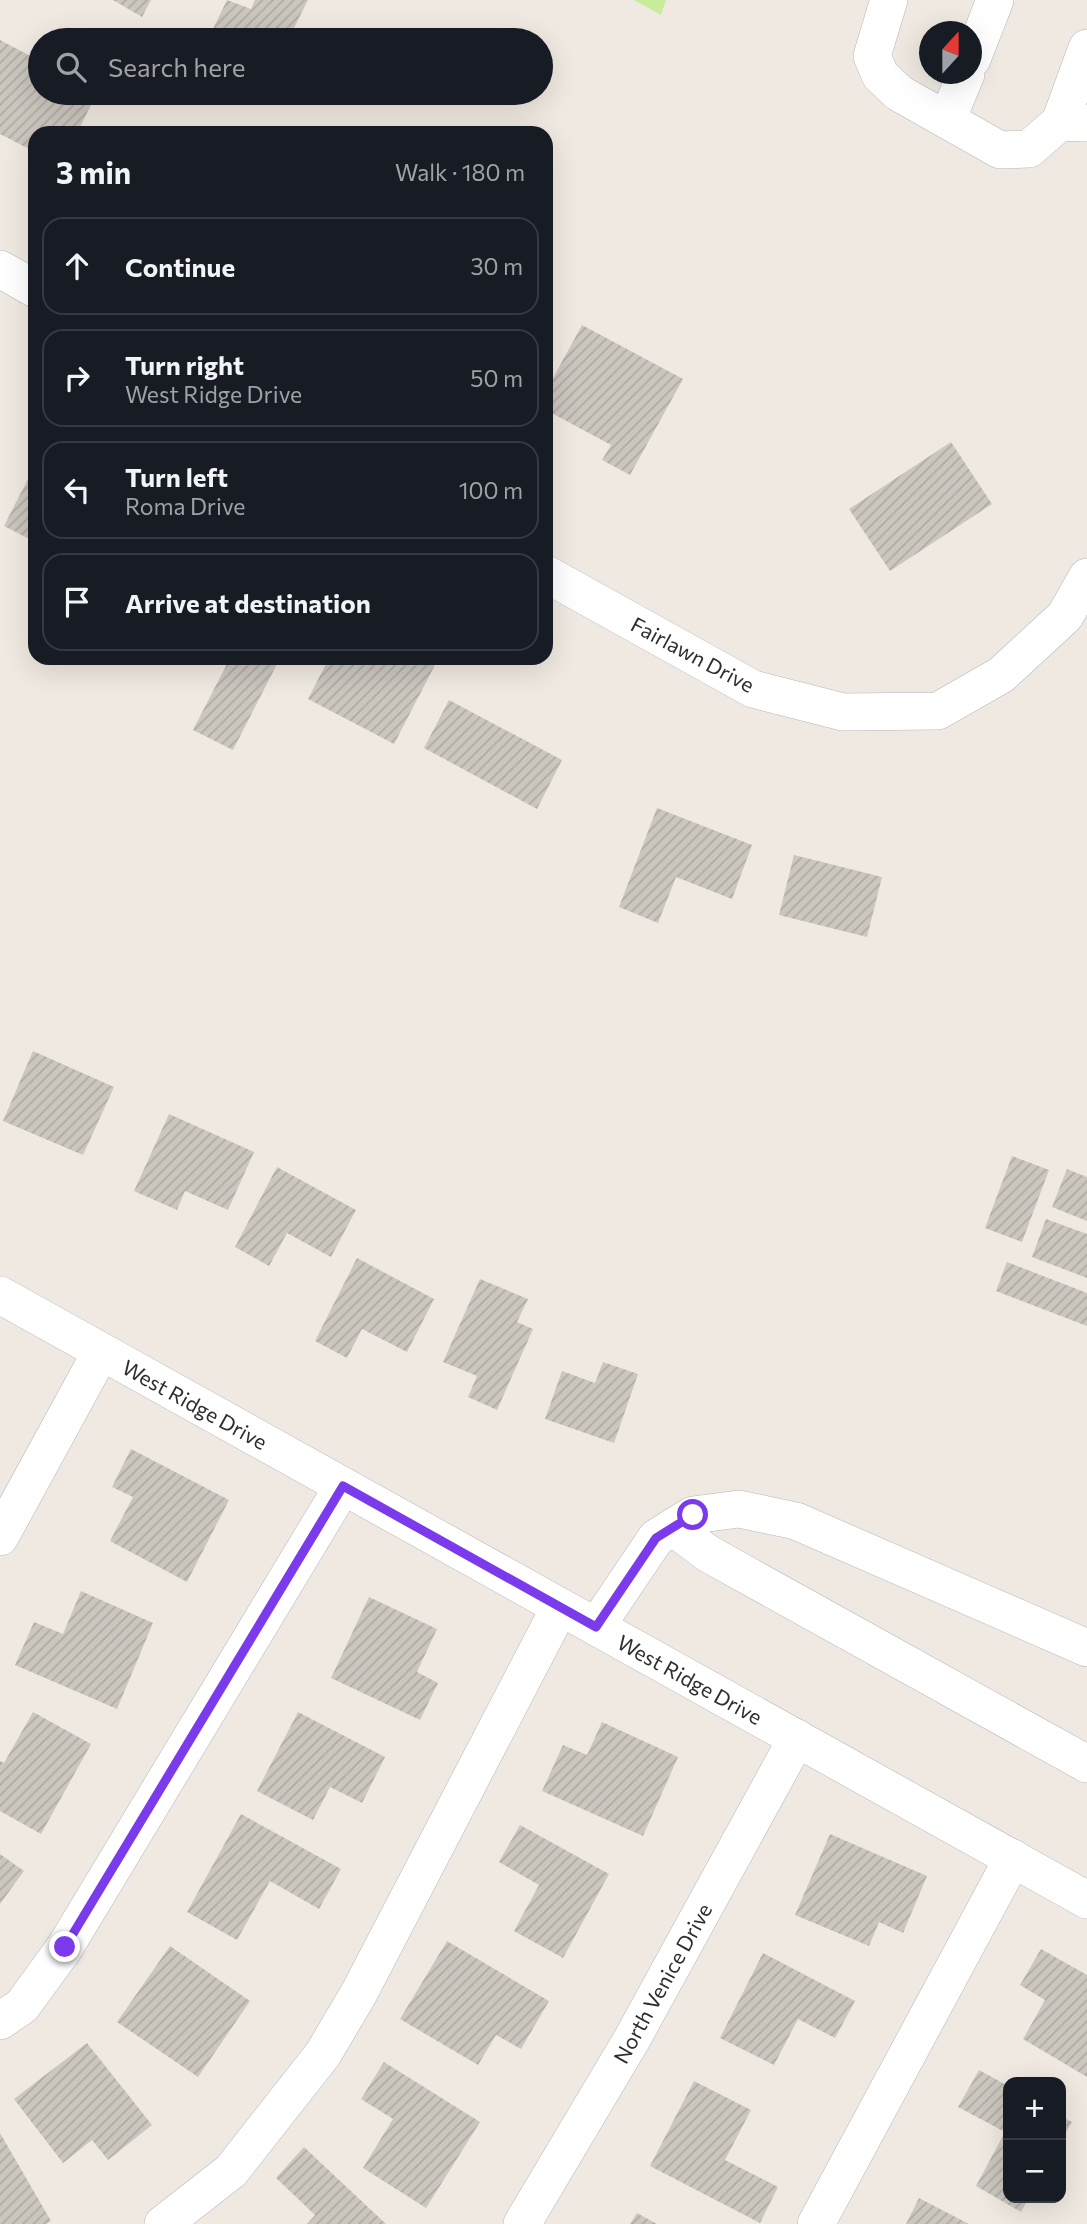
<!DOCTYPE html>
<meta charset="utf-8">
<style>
body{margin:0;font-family:Commissioner,sans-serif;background:#20242c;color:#f1f3f6}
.controls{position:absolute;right:21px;bottom:21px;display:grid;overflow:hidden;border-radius:14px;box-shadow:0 7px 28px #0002}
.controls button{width:63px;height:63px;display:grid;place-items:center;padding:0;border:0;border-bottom:2px solid #363941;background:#171b24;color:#f1f3f6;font:35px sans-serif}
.compass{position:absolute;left:919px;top:21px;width:63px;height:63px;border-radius:50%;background:#171b24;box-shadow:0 7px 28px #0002;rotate:21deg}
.stop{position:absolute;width:21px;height:21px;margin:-16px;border:5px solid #7c3aed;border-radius:50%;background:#fff}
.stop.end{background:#7c3aed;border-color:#fff;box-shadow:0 2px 7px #0008}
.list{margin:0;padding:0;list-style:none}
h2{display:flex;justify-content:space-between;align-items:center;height:91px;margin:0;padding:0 28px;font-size:30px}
h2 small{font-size:23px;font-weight:400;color:#9ea1a6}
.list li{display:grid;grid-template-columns:46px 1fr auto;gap:21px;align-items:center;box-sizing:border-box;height:98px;margin:0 14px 14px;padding:0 14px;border:2px solid #363941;border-radius:21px}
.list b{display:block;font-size:26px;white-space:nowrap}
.list p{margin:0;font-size:23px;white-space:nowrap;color:#9ea1a6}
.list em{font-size:23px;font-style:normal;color:#9ea1a6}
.icon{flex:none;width:38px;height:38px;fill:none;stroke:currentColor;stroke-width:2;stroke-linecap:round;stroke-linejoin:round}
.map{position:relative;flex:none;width:1087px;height:2224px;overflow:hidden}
.search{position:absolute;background:#171b24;box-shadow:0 7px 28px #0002;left:28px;top:28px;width:525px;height:77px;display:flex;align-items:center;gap:18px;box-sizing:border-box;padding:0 24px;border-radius:38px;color:#9ea1a6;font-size:26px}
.panel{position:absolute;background:#171b24;box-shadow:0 7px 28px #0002;left:28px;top:126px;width:525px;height:539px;border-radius:21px}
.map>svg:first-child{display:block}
</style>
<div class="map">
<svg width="1087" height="2224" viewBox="0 0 1087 2224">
<defs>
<pattern id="building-hatch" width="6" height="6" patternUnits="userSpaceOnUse" patternTransform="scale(1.75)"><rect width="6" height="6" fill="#cbc7bf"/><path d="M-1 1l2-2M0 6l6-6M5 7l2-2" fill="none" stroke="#afaba4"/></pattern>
</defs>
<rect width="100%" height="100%" fill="#efe9e1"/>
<polygon fill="#c9ec9a" points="634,0 666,0 661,15"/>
<g fill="url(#building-hatch)">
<polygon points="113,0 151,0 142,17"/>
<polygon points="227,0 251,9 255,0 308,0 288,40 226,40 211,33"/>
<polygon points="0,40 40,61 40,93 97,93 77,133 35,133 35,152 0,134"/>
<polygon points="582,325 683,379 630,475 602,460 611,445 546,410 546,391"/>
<polygon points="951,442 992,504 890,571 849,509"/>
<polygon points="32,471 35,473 35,542 4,526"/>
<polygon points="230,658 280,658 233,750 193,730"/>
<polygon points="329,658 378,658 390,665 394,658 422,658 435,665 394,744 308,699"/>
<polygon points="449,700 562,760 537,809 424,748"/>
<polygon points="657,808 752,845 732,899 676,877 658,923 619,907"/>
<polygon points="794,855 882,877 867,937 779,915"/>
<polygon points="33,1051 114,1087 83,1155 3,1121"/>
<polygon points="169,1114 254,1152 228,1210 185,1191 177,1210 134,1191"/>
<polygon points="1012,1156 1049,1170 1022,1242 985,1228"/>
<polygon points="277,1167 356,1210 331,1257 287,1233 269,1266 235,1247"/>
<polygon points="1067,1169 1087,1177 1087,1221 1052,1207"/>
<polygon points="1046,1219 1087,1234 1087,1278 1032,1257"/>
<polygon points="357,1258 434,1299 407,1352 362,1329 347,1358 315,1341"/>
<polygon points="1007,1262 1087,1293 1087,1326 996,1291"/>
<polygon points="480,1279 528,1299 517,1322 533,1329 497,1410 468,1397 477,1376 443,1362"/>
<polygon points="603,1362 638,1374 614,1443 545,1419 562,1371 595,1383"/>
<polygon points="131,1449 229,1500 187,1582 110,1541 133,1497 112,1487"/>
<polygon points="81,1591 153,1623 117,1709 15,1665 34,1622 63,1634"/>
<polygon points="369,1597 437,1629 417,1672 438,1683 420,1720 331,1678"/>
<polygon points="33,1712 91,1744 41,1834 0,1811 0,1761 4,1763"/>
<polygon points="298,1712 385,1757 362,1803 330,1787 313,1820 257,1791"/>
<polygon points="602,1722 678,1757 643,1836 542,1791 563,1745 587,1755"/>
<polygon points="241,1814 341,1869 319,1909 270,1881 237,1940 187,1912"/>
<polygon points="520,1825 609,1874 563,1958 514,1931 539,1885 499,1862"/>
<polygon points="830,1834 927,1876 903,1933 879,1922 869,1946 795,1915"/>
<polygon points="0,1854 24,1871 0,1904"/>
<polygon points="447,1941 549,2001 521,2049 496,2035 478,2065 400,2019"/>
<polygon points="170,1946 250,2001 198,2077 117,2022"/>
<polygon points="1041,1949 1087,1975 1087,2077 1023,2039 1045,2000 1020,1985"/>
<polygon points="763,1953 855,2001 835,2038 798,2019 774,2065 720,2038"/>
<polygon points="87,2043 152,2125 108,2160 92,2140 63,2163 14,2099"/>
<polygon points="384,2062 480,2122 426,2208 363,2168 393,2119 361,2099"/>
<polygon points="979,2070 1008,2086 1008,2198 1029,2198 1021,2212 976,2186 1005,2132 958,2107"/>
<polygon points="694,2081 751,2110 725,2160 778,2187 760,2223 650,2166"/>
<polygon points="1061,2116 1072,2122 1061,2141"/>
<polygon points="0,2133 51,2221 46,2224 0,2224"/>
<polygon points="304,2147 386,2224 307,2224 315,2215 276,2178"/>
<polygon points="919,2198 969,2224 906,2224"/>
<polygon points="637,2213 657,2224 630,2224"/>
</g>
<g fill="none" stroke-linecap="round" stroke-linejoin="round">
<defs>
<g id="minor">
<polyline points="889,0 872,56 880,75 899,93 1000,150 1029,149 1060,122 1087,123"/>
<polyline points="972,59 995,0"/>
<polyline points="947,120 966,74"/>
<polyline points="1060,122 1087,48"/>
<polyline points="0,269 35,289"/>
<polyline points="546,574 753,689 843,712 938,711 1001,675 1065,616 1087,577"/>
<polyline points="0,1295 1087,1900"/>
<polyline points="673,1527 707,1553 1087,1764"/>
<polyline points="0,1537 101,1352"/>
<polyline points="596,1627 656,1538 693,1515 739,1509 796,1521 1087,1648"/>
<polyline points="0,2021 22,2006 65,1947 343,1486"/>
<polyline points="163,2224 231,2171 323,2054 359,1993 560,1607"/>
<polyline points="522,2224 632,2039 797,1738"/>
<polyline points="816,2224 1013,1858"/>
</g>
</defs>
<use href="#minor" stroke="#b4b7c1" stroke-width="38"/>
<use href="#minor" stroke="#fff" stroke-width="37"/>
</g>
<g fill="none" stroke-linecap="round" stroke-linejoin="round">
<polyline stroke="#7c3aed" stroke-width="9" points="65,1947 343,1486 596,1627 656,1538 693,1515"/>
</g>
<g text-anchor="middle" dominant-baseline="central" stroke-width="6" stroke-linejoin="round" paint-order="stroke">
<g font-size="21" fill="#2e2e2e" stroke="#fff">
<text transform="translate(693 654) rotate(28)">Fairlawn Drive</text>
<text transform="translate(195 1404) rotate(29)">West Ridge Drive</text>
<text transform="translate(690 1679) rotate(29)">West Ridge Drive</text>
<text transform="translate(662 1983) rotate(-61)">North Venice Drive</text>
</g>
</g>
</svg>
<div class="controls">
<button>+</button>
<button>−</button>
</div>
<svg class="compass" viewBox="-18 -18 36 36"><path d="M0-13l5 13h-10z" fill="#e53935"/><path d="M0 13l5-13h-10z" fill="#9ea1a6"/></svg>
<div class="stop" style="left:693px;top:1515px"></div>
<div class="stop end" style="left:65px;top:1947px"></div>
<div class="search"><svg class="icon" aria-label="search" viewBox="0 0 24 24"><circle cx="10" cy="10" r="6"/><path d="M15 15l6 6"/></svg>Search here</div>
<section class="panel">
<h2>3 min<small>Walk · 180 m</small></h2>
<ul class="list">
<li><svg class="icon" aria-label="ahead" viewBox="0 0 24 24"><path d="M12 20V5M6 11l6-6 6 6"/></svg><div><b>Continue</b></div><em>30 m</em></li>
<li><svg class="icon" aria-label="right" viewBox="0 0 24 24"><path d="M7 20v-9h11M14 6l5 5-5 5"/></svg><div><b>Turn right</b><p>West Ridge Drive</p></div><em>50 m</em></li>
<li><svg class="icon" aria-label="left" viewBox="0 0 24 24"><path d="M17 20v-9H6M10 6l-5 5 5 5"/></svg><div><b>Turn left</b><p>Roma Drive</p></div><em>100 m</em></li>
<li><svg class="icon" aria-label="arrive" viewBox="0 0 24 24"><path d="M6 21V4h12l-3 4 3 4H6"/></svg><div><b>Arrive at destination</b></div></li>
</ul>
</section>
</div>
